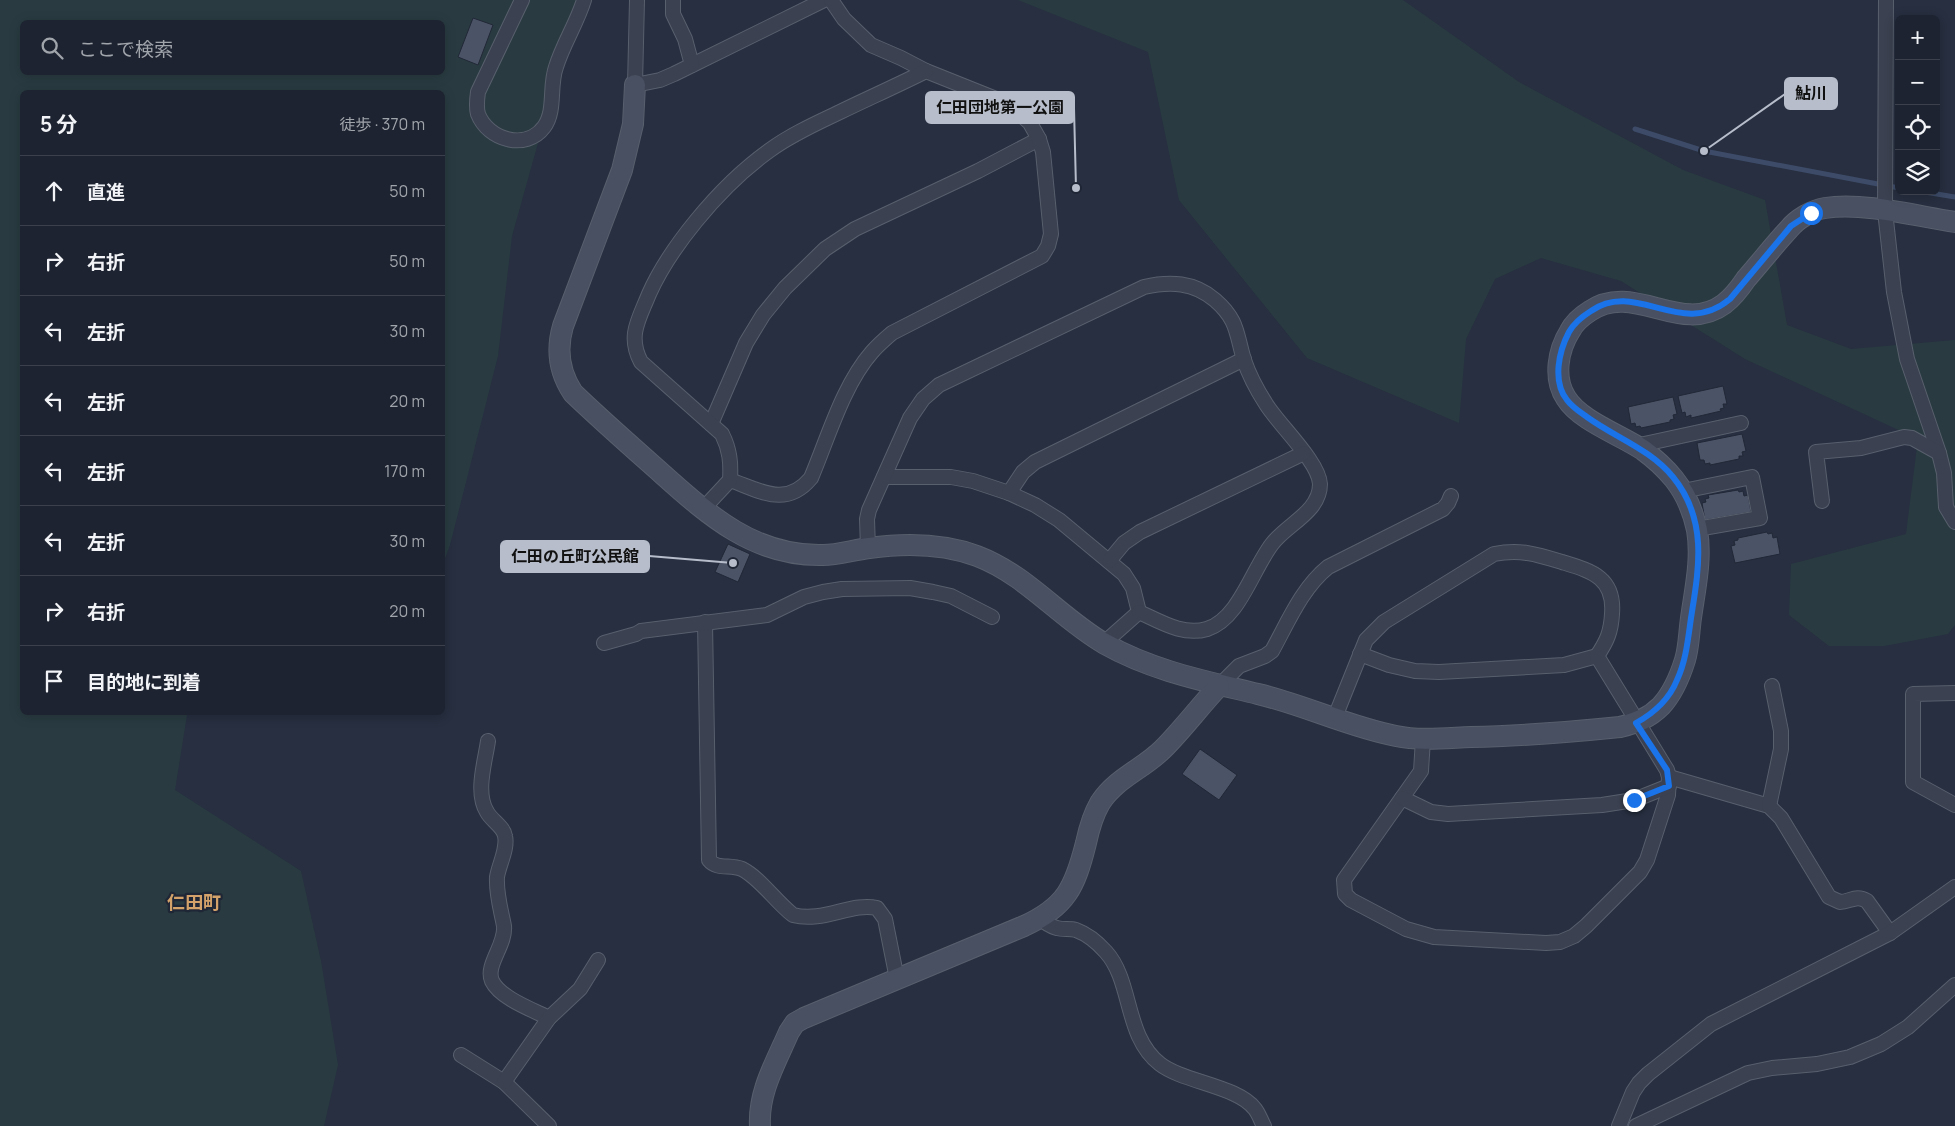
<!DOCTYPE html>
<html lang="ja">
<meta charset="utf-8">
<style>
body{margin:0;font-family:Manrope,"Noto Sans JP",sans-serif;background:#252b38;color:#f1f3f6}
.controls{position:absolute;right:15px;top:15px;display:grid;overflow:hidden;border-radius:8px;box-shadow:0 2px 12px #0003}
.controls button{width:45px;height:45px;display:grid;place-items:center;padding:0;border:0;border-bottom:1px solid #3b404c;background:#1d2330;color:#f1f3f6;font:25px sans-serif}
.stop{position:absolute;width:15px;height:15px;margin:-11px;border:4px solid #1a73e8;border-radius:50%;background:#fff}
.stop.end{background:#1a73e8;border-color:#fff;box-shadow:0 1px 5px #0008}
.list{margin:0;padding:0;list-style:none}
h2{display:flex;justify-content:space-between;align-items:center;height:65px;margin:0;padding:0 20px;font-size:21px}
h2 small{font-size:16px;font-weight:400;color:#a0a4ab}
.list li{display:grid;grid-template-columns:32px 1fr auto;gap:15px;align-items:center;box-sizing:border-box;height:70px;padding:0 20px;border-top:1px solid #3b404c}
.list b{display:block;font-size:19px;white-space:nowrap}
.list em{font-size:16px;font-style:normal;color:#a0a4ab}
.icon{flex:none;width:28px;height:28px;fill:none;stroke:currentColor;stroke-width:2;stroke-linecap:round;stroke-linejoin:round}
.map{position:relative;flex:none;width:1955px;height:1126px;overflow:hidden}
.search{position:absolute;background:#1d2330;box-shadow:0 2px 12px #0003;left:20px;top:20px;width:425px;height:55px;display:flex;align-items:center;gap:12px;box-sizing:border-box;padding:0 18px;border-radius:8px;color:#a0a4ab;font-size:19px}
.panel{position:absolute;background:#1d2330;box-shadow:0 2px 12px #0003;left:20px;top:90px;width:425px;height:625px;border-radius:8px}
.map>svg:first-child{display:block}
</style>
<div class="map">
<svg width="1955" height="1126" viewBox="0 0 1955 1126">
<rect width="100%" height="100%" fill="#272f40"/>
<g fill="#293b41" fill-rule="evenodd">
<path d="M0,0H578L512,236L498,356L450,545L443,564L442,92H22V712L220,713L187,715L175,790L301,871L321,961L338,1065L324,1126H0ZM22,22H442V72H22Z"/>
<polygon points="1018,0 1403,0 1519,82 1683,170 1765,200 1787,325 1851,349 1955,340 1955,625 1948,634 1884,646 1829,646 1789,615 1791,564 1906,534 1918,439 1745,359 1621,281 1541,258 1495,279 1466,339 1459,423 1307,358 1179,200 1148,52"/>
</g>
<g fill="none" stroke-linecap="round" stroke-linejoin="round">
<g stroke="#3d4b68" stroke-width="5">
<polyline points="1635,129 1704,151 1899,188"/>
<polyline points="1919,191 1955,197"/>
</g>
</g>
<g fill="#4b5366" stroke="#212837">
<polygon points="473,18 493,25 478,65 458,57"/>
<polygon points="1723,386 1727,404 1723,404 1724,408 1720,409 1721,411 1691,418 1691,415 1686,417 1685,412 1682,413 1678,396"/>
<polygon points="1673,397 1677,414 1673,415 1674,419 1670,420 1670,422 1641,428 1640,426 1636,427 1635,423 1631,424 1628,407"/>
<polygon points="1742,434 1746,451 1742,452 1743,456 1739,456 1739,459 1710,465 1710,463 1705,464 1704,460 1700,460 1697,443"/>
<polygon points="1738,490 1739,492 1743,491 1744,496 1748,495 1751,512 1705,520 1702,503 1706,502 1705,499 1709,498 1708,495"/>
<polygon points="1767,532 1768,534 1772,533 1773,538 1777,537 1780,554 1735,563 1731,546 1735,545 1734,541 1738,540 1738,538"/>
<polygon points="728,544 750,554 738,582 715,572"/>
<polygon points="1200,749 1237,775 1219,800 1182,774"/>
</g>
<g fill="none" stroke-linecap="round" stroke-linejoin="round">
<defs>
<g id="street">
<path d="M522,0L478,92C477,99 476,107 478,114C488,140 526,151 544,127C556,111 549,86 556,67C563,44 577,23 584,0"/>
<polyline points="637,0 635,85 660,80 674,74 824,0"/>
<polyline points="673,0 673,14 685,39 692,65"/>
<polyline points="1886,0 1885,211 1894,292 1907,359 1939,453 1944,473 1946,507 1955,522"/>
<polyline points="711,424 746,343 763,315 785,288 825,249 855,229 978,171 1039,139"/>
<polyline points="1635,446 1741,423"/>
<polyline points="884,477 951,477 973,481 1009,493 1035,505 1059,520 1124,574 1133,588 1139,612 1104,643"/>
<path d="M730,480C761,491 786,508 811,478C828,438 843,385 872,352C878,345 885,339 892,333L1042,256L1048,246L1051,234L1043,152L1039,139L1030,123L1016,110L1001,101L926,71L901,58L871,45L844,19L831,0"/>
<polyline points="1683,491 1752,477 1760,518 1697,529"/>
<polyline points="1009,493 1023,472 1035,462 1244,359"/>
<polyline points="1822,501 1816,452 1861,448 1904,437 1912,438 1939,453"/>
<path d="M703,509L730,480C731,463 730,450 722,434L641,362C627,336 639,319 649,294C661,267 678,243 696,221C718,194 742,170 770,150C792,134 817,123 840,112C869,98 898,85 926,71"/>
<path d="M868,548L867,519L869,510L910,418L923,399L939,385L1144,287C1170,281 1194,282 1215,300C1238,320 1236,333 1244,360C1249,375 1257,390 1266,404C1279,425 1319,462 1320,484C1320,512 1287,524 1272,544C1252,570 1239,619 1207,629C1183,636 1161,622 1139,612"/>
<polyline points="1109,561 1124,543 1140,532 1304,453"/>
<path d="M705,622L709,860C717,870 730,864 742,869C760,878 776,902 793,915C823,923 852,902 877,908L885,919L897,979"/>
<polyline points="604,643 636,634 641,631 767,615 804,597 823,592 842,589 910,588 933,592 951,596 992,617"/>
<polyline points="1360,654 1389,665 1415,671 1439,672 1564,665 1597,656"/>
<path d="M1219,686L1239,666L1265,656L1272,651C1288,622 1302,588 1328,567L1443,509L1448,503L1451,496"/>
<polyline points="1955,693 1913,694 1913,782 1955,805"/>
<path d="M1335,717L1366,640L1384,622L1494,554C1520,549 1536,554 1562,562C1591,571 1615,577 1612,614C1611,632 1607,641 1597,656L1667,770L1669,777L1668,795L1647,860L1640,872L1586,926L1574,936L1560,942L1546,943L1434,937L1406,929L1351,900L1345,894L1344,880L1421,771L1423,739"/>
<path d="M488,741C485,762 475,793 487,812C491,820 504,827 505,836C508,849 499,864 497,877C496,894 501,910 504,926C506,945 485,965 492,981C500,998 533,1010 549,1018"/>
<path d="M1669,777L1769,806L1781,818L1829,897L1840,902C1850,902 1856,894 1867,901L1890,933"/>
<polyline points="1402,798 1431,812 1448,814 1602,805 1634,800 1669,786"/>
<polyline points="1769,806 1781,749 1781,731 1772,686"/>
<path d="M1040,919C1045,922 1051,927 1057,928C1063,930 1070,928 1076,930C1087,934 1098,943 1106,952C1133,982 1124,1036 1160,1064C1183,1082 1238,1086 1255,1109C1259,1114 1261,1121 1264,1126"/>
<polyline points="461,1055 504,1082 549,1126"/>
<polyline points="504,1082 549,1018 580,989 598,960"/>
<polyline points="1619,1126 1633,1092 1639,1083 1648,1074 1711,1024 1890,933 1955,887"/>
<polyline points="1636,1126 1748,1073 1772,1068 1817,1064 1850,1057 1881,1044 1908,1027 1955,985"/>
</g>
<g id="secondary">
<path d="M635,85L633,124L622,170L563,326C556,350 559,372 573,393C598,417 624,440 650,463C701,508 749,557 823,555C838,555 853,550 869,548C905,543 942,543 977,556C1027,575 1060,618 1105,644C1153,671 1205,681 1258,694C1305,705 1349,727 1396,736C1420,741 1446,738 1471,737C1520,736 1571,732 1620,727C1636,723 1649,718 1661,706C1673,693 1680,676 1685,660C1689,647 1689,632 1691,618C1695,589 1702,559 1697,530C1693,511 1686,494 1674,479C1665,468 1654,458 1643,450C1621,435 1580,421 1566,398C1553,378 1558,350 1570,331C1574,323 1582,316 1590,311C1634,281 1681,336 1724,304C1733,297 1740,288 1746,279C1761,262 1774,245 1789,229C1797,219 1812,210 1825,208C1863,202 1916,216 1955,222"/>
<path d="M760,1126C758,1092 776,1062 789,1032L795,1023L804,1018L1024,926C1066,907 1075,887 1086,843C1089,829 1093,815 1100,803C1116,778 1143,769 1163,749C1183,729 1200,706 1219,686"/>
</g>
</defs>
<use href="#street" stroke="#585f6d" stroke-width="16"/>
<use href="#secondary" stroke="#585f6d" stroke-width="22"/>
<use href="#street" stroke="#3b4150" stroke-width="14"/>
<use href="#secondary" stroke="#495062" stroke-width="20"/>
</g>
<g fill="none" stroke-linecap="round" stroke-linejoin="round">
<path stroke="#1a73e8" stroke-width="6" d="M1634,800L1669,786L1667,770L1636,723C1654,713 1669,700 1677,680C1686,661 1688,639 1691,618C1699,568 1708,520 1673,477C1650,449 1616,438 1587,417C1580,412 1572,407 1567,400C1552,381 1559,351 1569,332C1574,323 1583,316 1591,311C1637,279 1681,340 1730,299L1791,226L1811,213"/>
</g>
<g text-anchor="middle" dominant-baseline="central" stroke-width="4.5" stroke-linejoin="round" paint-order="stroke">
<g font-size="18" font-weight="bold" fill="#d2a26a" stroke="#1f2635">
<text x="194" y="902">仁田町</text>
</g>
</g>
<path fill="none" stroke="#b7bdca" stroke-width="2" d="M1704 151L1785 94M1076 188L1074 108M733 563L649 556"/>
<g fill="#b7bdca" stroke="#1f2635" stroke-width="2">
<circle cx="1704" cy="151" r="5"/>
<circle cx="1076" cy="188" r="5"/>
<circle cx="733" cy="563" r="5"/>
</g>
<g fill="#b7bdca" stroke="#b7bdca" stroke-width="2">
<rect x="1785" y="78" width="52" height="31" rx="5"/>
<rect x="926" y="92" width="148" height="31" rx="5"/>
<rect x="501" y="541" width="148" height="31" rx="5"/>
</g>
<g font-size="16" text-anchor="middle" font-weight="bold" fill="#111">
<text x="1811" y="99">鮎川</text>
<text x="1000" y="113">仁田団地第一公園</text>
<text x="575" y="562">仁田の丘町公民館</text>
</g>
</svg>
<div class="controls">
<button>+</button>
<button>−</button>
<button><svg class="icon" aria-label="locate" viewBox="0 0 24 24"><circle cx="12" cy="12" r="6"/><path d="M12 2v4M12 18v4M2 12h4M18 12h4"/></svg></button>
<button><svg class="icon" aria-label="layers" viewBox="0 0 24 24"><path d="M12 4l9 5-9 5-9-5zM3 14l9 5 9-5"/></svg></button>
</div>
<div class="stop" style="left:1811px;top:213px"></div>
<div class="stop end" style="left:1634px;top:800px"></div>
<div class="search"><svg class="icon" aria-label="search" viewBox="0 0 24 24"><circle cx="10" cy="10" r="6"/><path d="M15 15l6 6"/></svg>ここで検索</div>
<section class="panel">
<h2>5 分<small>徒歩 · 370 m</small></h2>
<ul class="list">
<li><svg class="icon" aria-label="ahead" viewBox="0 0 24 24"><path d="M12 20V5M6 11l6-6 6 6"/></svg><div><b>直進</b></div><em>50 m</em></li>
<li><svg class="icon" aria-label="right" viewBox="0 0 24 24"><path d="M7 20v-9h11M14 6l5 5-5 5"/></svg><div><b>右折</b></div><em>50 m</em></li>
<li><svg class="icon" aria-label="left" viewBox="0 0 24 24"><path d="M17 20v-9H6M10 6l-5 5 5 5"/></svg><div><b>左折</b></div><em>30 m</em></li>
<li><svg class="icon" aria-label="left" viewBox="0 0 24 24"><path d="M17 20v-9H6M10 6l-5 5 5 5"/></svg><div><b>左折</b></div><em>20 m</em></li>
<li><svg class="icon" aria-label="left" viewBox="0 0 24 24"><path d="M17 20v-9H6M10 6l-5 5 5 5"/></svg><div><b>左折</b></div><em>170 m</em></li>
<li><svg class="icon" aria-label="left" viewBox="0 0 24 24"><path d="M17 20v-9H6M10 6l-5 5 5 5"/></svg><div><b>左折</b></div><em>30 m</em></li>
<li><svg class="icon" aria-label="right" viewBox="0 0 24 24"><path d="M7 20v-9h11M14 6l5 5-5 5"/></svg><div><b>右折</b></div><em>20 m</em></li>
<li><svg class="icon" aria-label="arrive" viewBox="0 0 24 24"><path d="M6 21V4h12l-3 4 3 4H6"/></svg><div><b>目的地に到着</b></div></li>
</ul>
</section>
</div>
